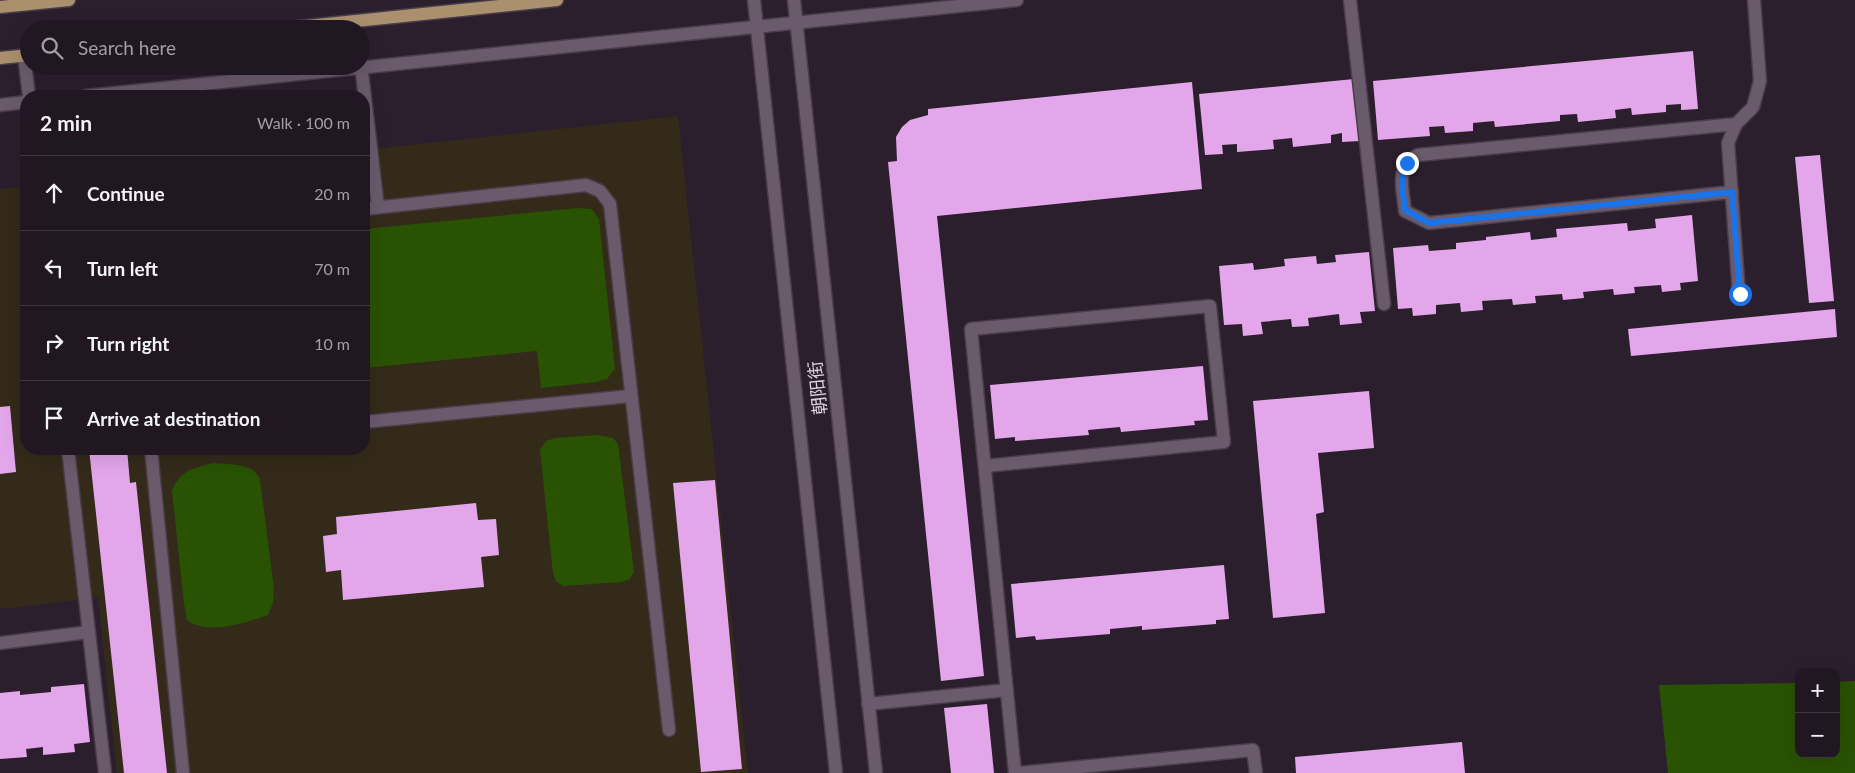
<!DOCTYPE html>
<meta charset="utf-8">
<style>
body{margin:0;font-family:Lato,"Noto Sans SC",sans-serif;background:#2d242f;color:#f1f3f6}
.controls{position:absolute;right:15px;bottom:15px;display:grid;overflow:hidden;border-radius:10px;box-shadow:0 5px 20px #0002}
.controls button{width:45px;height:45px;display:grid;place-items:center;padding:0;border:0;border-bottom:1px solid #3e3640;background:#211722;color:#f1f3f6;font:25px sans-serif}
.stop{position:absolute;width:15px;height:15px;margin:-11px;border:4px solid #1a73e8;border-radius:50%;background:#fff}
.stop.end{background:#1a73e8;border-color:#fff;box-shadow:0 1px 5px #0008}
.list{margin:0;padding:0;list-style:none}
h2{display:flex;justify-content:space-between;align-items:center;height:65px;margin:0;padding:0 20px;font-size:21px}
h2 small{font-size:16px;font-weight:400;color:#a29fa5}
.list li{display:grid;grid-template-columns:32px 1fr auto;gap:15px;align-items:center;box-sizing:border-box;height:75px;padding:0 20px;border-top:1px solid #3e3640}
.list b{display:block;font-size:19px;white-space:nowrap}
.list em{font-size:16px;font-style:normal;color:#a29fa5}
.icon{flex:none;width:28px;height:28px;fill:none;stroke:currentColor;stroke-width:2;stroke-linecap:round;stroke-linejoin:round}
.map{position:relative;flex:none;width:1855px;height:773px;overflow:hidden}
.search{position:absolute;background:#211722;box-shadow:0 5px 20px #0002;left:20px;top:20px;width:350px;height:55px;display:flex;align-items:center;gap:12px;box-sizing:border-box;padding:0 18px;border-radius:28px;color:#a29fa5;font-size:19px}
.panel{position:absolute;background:#211722;box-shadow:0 5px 20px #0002;left:20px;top:90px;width:350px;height:365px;border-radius:20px}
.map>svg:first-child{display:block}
</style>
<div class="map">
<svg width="1855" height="773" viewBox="0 0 1855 773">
<rect width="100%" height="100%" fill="#2c1f2d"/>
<polygon fill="#332a1a" points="678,116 748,773 117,773 98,598 0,609 0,189 26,186 26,449 364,449 364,150"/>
<g fill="#295202">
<polygon points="578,208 592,209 599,219 615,369 607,379 596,382 541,388 537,351 364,368 364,229"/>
<polygon points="598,435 613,438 618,444 634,572 630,579 622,582 563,586 556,581 553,574 540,450 546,441 555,438"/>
<path d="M213,463C230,465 254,462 260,480L274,589L273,603L268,615C245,623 208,636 187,620L184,604L172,491C181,470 191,469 213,463Z"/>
<polygon points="1855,681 1855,773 1668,773 1659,685 1799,683 1799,754 1836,754 1836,682"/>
</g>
<g fill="#e3a6ea">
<polygon points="1693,51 1698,109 1681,110 1681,104 1666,105 1666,112 1632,115 1631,108 1615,110 1616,118 1578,122 1577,114 1560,115 1560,121 1495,127 1494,121 1473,123 1473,131 1445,133 1444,126 1429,127 1430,136 1378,140 1373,81"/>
<polygon points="1354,79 1360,141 1342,142 1342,133 1331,135 1331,143 1293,147 1292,138 1273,140 1274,149 1237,152 1237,144 1222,145 1223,154 1205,155 1199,94"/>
<polygon points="1192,82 1202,189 937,216 984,676 941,681 888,162 897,161 896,137 902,127 910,120 928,115 928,109"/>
<polygon points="1820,155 1834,301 1809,303 1795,157"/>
<polygon points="1692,215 1698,281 1680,283 1681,290 1662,292 1661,285 1634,287 1635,293 1614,295 1613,289 1583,292 1584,298 1563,300 1562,294 1535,296 1536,303 1513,305 1512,299 1482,301 1483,310 1461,312 1460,303 1436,305 1436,314 1413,316 1412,308 1398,309 1393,248 1428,245 1429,251 1456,249 1456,243 1486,240 1486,237 1530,232 1531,240 1557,237 1556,229 1627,223 1628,231 1656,228 1655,219"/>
<polygon points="1369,252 1375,311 1360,312 1362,323 1340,325 1339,314 1308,318 1309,326 1292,327 1291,319 1261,322 1263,334 1243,336 1242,324 1224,325 1219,266 1253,263 1254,270 1285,266 1284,259 1316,256 1317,264 1336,262 1335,255"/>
<polygon points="1835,309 1837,337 1631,356 1628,329"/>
<polygon points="1203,366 1208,420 1194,421 1195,425 1121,432 1120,427 1088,430 1089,435 1015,441 1015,437 995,439 990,385"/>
<polygon points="1369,391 1374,448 1318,453 1324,512 1316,514 1325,613 1273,618 1253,401"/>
<polygon points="10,406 16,472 0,474 0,407"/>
<polygon points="89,449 127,449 130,483 136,482 167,773 124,773"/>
<polygon points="715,480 742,769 701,772 673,483"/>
<polygon points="476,503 478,520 496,519 499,555 481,557 484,587 343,600 341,570 326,572 323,536 337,534 336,517"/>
<polygon points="1224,565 1229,619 1216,620 1216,624 1142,630 1142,626 1110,629 1110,634 1036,640 1035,636 1016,638 1011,584"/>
<polygon points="84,684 90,742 74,744 75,752 43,755 43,747 26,749 27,757 0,759 0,693 20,691 20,695 51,692 51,687"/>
<polygon points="987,704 994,773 951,773 944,708"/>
<polygon points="1462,742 1465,773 1296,773 1295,757"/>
</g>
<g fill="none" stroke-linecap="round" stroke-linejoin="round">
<defs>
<g id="minor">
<polyline points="754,0 836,773"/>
<polyline points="794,0 876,773"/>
<polyline points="1350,0 1384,304"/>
<polyline points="24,55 29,96"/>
<polyline points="361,65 378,207"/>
<polyline points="86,96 1017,0"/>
<polyline points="0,105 26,102"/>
<path d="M1732,192L1429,223L1405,211C1404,197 1397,173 1408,162C1411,159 1415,157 1418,155L1736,124"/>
<polyline points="364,209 586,185 600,191 610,204 669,730"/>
<polyline points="1739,294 1728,143 1736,124 1753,107 1760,81 1754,0"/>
<polyline points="364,422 631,396"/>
<polyline points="68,449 105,773"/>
<polyline points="151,449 183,773"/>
<path d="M985,466L1224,442L1210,306L971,329C986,477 1000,625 1015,773"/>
<polyline points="0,643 89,632"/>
<polyline points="868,704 1007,690"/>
<polyline points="1019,773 1253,750 1256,773"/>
</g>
<g id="major">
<polyline points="0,7 69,0"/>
<polyline points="279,29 557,0"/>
<polyline points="0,58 29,55"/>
</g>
</defs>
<use href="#minor" stroke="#483d49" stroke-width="15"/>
<use href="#major" stroke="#483d49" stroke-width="15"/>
<use href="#minor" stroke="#6a5b6c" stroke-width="12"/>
<use href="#major" stroke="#aa906d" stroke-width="12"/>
</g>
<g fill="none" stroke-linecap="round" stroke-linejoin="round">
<path stroke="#1a73e8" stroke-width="6" d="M1407,163C1400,178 1403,194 1405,210L1429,223L1732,192L1740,294"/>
</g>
<g text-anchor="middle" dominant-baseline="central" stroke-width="5" stroke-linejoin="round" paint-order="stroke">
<g font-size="18" fill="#dcd3dc" stroke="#2c1f2d">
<text transform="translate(817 388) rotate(-96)">朝阳街</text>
</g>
</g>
</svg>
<div class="controls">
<button>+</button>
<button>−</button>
</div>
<div class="stop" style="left:1740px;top:294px"></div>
<div class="stop end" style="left:1407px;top:163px"></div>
<div class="search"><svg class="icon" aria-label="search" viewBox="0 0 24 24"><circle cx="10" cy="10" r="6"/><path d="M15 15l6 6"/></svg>Search here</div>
<section class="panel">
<h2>2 min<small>Walk · 100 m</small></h2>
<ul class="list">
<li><svg class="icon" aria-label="ahead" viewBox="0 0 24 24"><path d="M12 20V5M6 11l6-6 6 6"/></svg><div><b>Continue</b></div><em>20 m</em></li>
<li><svg class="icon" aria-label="left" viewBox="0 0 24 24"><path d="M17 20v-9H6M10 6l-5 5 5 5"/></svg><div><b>Turn left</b></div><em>70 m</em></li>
<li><svg class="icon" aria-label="right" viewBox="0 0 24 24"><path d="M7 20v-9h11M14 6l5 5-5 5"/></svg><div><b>Turn right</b></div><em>10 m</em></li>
<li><svg class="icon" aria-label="arrive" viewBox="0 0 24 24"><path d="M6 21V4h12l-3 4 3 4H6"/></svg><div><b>Arrive at destination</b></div></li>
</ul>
</section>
</div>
